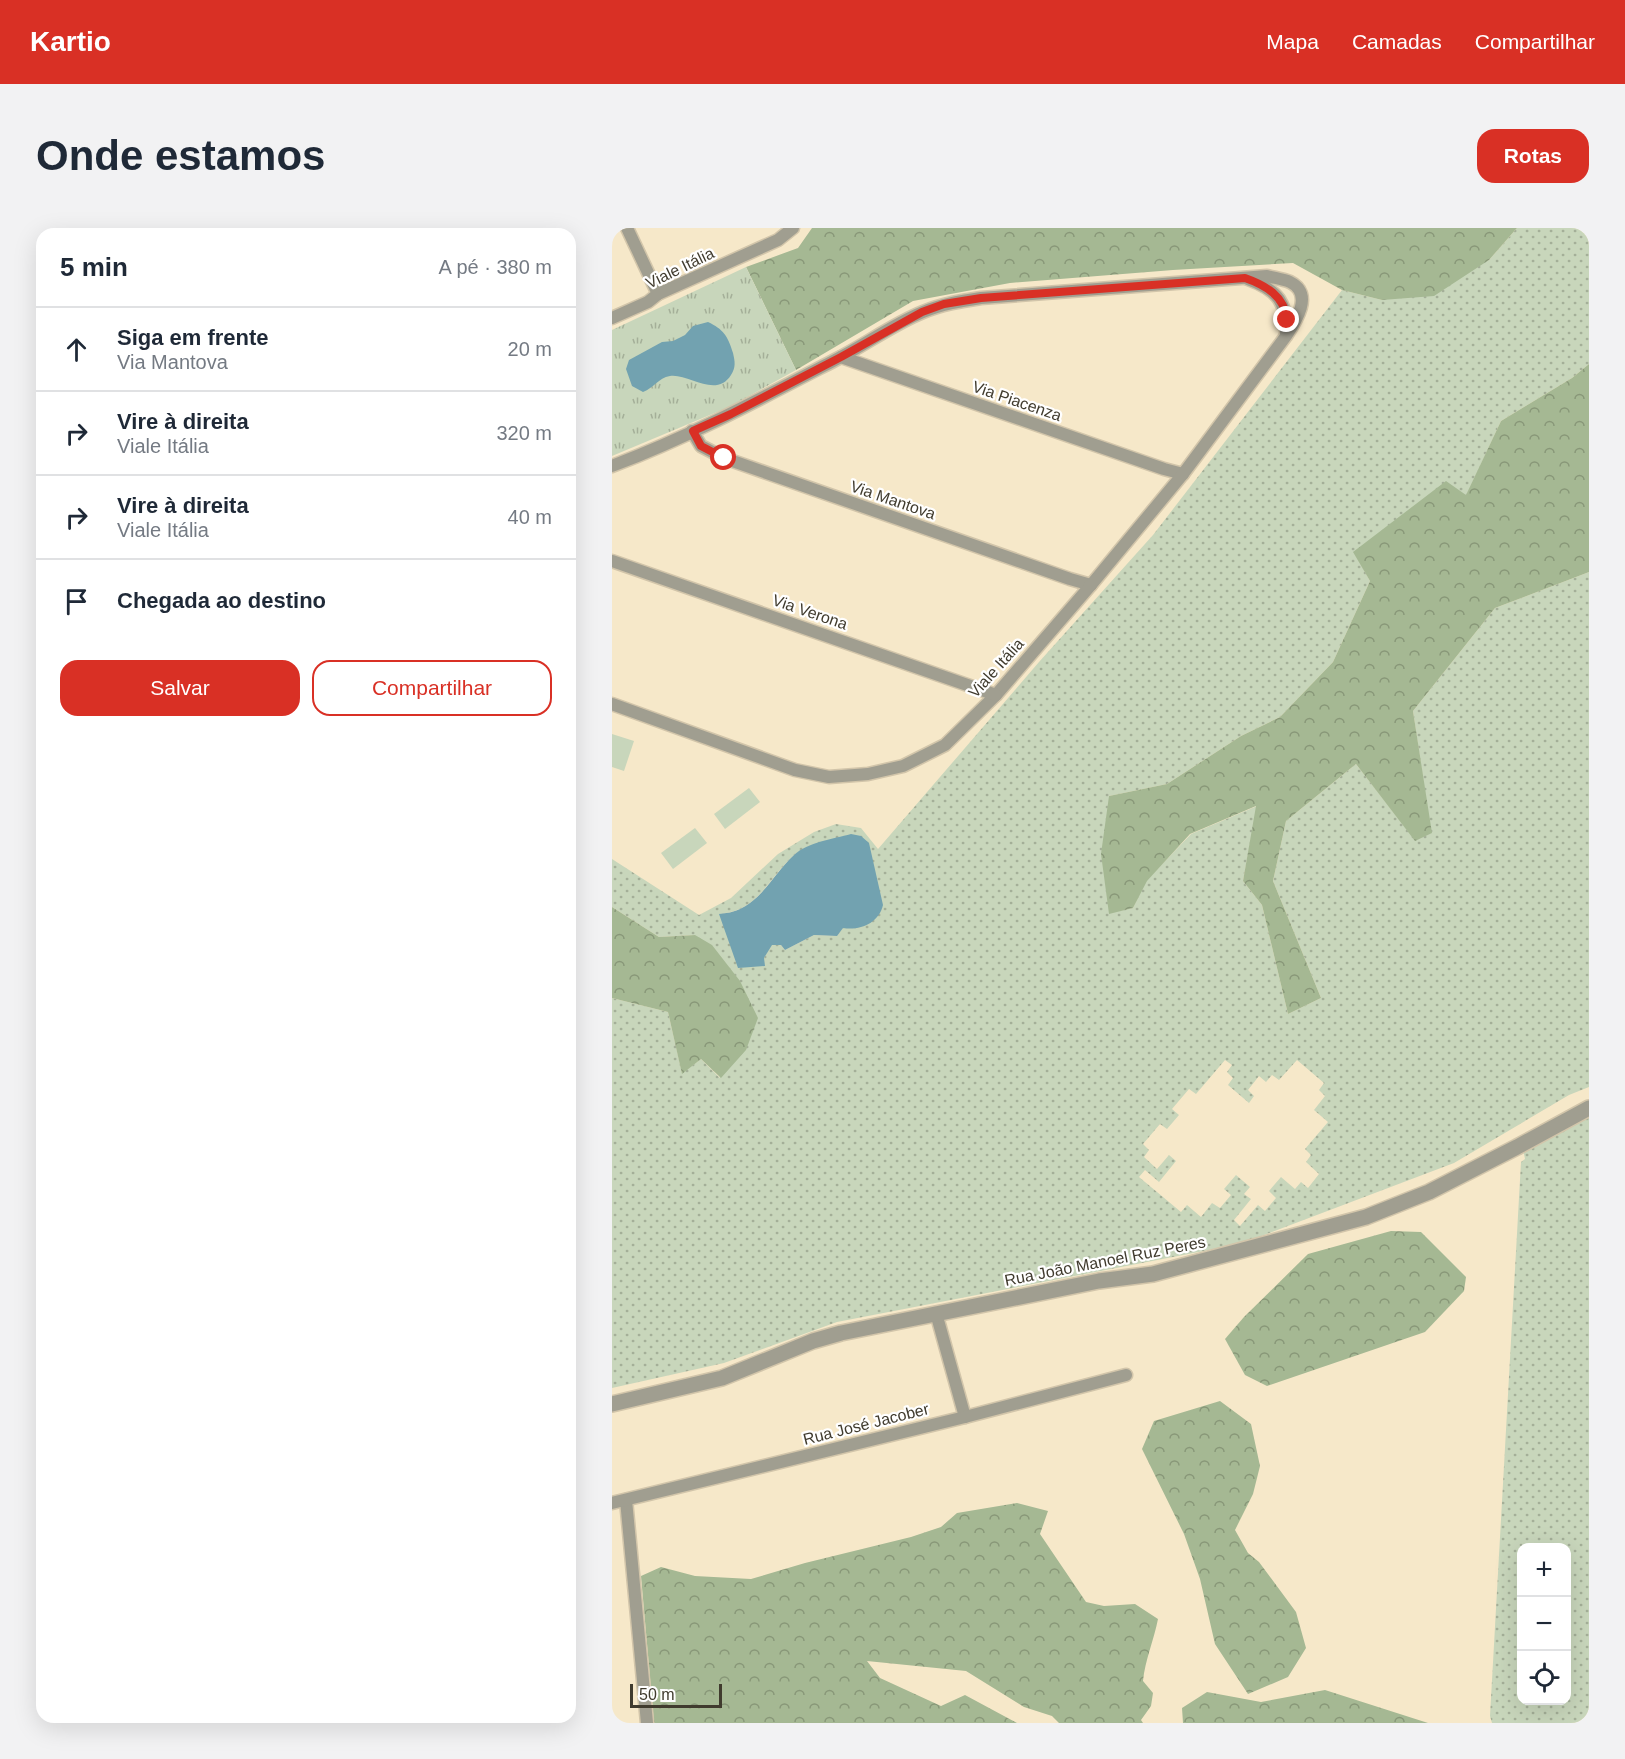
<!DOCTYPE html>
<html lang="pt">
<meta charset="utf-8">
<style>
body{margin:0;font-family:Helvetica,sans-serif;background:#f2f2f3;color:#1f2937}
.controls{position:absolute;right:18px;bottom:18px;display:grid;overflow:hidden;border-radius:12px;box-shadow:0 6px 24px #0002}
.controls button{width:54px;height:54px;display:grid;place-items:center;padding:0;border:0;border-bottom:2px solid #e0e1e3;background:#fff;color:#1f2937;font:30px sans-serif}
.scale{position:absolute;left:18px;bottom:15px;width:92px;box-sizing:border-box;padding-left:6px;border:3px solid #403b2e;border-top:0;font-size:16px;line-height:21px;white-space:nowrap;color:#403b2e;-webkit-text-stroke:4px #fff;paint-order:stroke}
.stop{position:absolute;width:18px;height:18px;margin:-14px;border:4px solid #d93025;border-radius:50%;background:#fff}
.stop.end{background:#d93025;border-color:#fff;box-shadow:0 2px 6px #0008}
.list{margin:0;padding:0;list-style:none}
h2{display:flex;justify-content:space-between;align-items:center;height:78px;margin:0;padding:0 24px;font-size:26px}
h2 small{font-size:20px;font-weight:400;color:#747a83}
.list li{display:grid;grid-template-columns:39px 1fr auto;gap:18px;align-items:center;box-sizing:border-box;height:84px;padding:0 24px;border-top:2px solid #e0e1e3}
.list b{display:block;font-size:22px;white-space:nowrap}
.list p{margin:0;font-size:20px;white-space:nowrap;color:#747a83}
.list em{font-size:20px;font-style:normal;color:#747a83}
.actions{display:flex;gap:12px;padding:18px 24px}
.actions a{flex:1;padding:14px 0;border:2px solid #d93025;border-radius:18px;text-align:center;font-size:21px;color:#d93025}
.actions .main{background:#d93025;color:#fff}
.icon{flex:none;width:33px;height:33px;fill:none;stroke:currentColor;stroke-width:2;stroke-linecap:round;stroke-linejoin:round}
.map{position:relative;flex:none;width:977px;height:1495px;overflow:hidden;border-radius:18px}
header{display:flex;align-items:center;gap:36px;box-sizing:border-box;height:84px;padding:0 30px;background:#d93025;color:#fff}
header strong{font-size:28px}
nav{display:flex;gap:33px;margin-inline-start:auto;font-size:21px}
.intro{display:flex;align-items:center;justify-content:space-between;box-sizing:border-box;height:144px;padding:0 36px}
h1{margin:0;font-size:42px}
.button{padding:15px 27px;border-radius:18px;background:#d93025;color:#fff;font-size:21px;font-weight:700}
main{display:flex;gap:36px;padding:0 36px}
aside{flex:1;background:#fff;border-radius:18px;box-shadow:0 6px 24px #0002}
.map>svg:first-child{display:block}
</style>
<header>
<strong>Kartio</strong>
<nav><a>Mapa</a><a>Camadas</a><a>Compartilhar</a></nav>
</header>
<div class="intro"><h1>Onde estamos</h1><a class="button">Rotas</a></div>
<main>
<aside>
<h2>5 min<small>A pé · 380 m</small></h2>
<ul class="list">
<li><svg class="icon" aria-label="ahead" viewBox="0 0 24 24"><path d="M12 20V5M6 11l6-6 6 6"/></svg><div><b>Siga em frente</b><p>Via Mantova</p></div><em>20 m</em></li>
<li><svg class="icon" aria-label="right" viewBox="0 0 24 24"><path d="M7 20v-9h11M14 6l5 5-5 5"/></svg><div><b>Vire à direita</b><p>Viale Itália</p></div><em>320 m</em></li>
<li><svg class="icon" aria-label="right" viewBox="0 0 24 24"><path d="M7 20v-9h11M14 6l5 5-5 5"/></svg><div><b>Vire à direita</b><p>Viale Itália</p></div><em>40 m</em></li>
<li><svg class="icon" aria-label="arrive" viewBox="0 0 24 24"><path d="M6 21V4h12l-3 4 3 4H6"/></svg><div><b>Chegada ao destino</b></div></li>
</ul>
<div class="actions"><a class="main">Salvar</a><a>Compartilhar</a></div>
</aside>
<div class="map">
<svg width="977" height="1495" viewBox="0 0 977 1495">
<defs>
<pattern id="grass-dots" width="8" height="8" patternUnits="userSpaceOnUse" patternTransform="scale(1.5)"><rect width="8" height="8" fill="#c8d6bb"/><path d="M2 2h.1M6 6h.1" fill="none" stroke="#a4af98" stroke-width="1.8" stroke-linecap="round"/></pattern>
<pattern id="forest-crowns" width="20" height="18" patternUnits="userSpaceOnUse" patternTransform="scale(1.5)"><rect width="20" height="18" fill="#a5b893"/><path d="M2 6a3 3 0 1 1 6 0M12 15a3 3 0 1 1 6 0" fill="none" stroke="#889778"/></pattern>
<pattern id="park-tufts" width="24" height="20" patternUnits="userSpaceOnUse" patternTransform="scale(1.5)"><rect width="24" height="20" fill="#c8d6bb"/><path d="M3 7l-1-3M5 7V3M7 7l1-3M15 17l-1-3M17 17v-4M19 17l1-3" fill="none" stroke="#a4af98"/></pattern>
</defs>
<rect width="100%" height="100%" fill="#f6e8c9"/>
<g fill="url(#grass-dots)" fill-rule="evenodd">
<path d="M905,0H977V136L960,150L889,193L854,268L742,324L758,353L721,434L668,489L629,508L555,556L497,568V685L521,680L534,653L579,606L645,578L631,653L650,677L676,786L709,770L661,653L674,593L744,536L803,612L819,605L801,483L883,380L977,344V859L957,867L842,935L628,1016L225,1094L112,1135L0,1160V770L56,784L70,845L89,831L108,850L83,707L47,709L0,679V631L87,687L119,670L166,626L202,604L224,596L249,600L266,621L427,434L541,307L730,62L770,72L877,32ZM203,616L225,708L202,707L173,722L169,717H159L152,730L107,686C147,683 156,650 182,627C188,622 196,619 203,616ZM613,832L620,837L615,844L621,850L616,857L637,875L642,868L636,862L647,848L654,854L660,847L667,852L685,832L712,855L707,862L713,868L702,882L716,894L693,921L699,927L694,934L707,946L696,960L689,954L683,961L669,949L657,963L664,970L653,983L646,977L628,998L622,992L639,971L632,966L638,959L624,947L612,961L619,967L608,980L600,975L589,989L575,977L569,984L527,949L533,942L547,954L564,933L557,927L545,941L532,929L537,922L531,916L548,896L555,901L567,887L560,881L577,861L584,866Z"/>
<path d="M977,886V1495H880L878,1488L909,934L913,931L911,921ZM909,1320H954V1472H909Z"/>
</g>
<g fill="url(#forest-crowns)">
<polygon points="200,0 905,0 877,32 822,68 770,72 730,62 681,35 561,42 398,55 301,73 184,142 134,39 186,20"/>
<polygon points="977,136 977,344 883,380 801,483 820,605 803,613 744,536 674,593 661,653 709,770 676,786 650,677 631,653 644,578 578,606 535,653 521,680 497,686 489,626 497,568 555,556 629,508 668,489 721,434 758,353 741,324 834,253 854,267 889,193 960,150"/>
<polygon points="0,679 47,709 83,707 100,717 128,753 146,790 134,822 109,850 89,831 70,846 56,784 0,770"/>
<polygon points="779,1003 809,1004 854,1049 852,1063 813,1104 655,1158 633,1147 613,1111 632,1089 696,1026"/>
<polygon points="608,1173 639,1196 648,1238 641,1266 623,1302 636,1325 647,1334 684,1384 694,1420 676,1449 636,1466 603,1416 588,1351 572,1306 530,1221 542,1193"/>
<path d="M405,1275L436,1283L428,1306L474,1374L492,1378L523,1376L546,1391C542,1412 533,1432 531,1453L541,1465L539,1478L529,1492L531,1495H447L440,1488L412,1479L354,1443L255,1433L268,1450L329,1478L353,1467L405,1495H42L29,1348L49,1339L83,1348L139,1351L193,1335L299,1309L329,1299L345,1285Z"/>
<polygon points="713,1462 816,1495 571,1495 570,1480 595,1464 649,1474"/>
</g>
<polygon fill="url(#park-tufts)" points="134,39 184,142 117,179 0,228 0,102"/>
<g fill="#c8d6bb">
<polygon points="0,506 22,513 12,543 0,539"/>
<polygon points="137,560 148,574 113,601 102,586"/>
<polygon points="83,600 95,615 61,641 49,625"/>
</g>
<g fill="#72a2b0">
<path d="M96,94C111,101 116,108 121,125C123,134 124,139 119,147C104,171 76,145 58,148C46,150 42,160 31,164L20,158L14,141L17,132L50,114L61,113L73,107L81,98Z"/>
<path d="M239,606L249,608L257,615L271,677C267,695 248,703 231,700L225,708L202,707L173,722L169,717H160L152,730L153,738L126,740L107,686C146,684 156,651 182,627C196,614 221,611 239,606Z"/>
</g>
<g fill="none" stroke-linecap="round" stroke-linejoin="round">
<defs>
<g id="minor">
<polyline points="15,0 46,66"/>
<path d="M636,51C666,62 676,75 674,107"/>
<polyline points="0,90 36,74 46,66 166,12 181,0"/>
<polyline points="229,129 552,241 571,246"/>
<polyline points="80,203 89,218 112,230 458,351 479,357"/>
<path d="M0,238C77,209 150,170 223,132C253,117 281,96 311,84C330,76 349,73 369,70L655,48C662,50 671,51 678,54C702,66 684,93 674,108L571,246L479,357L384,467L333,517L291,538L256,546L217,549L183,542L0,476"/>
<polyline points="0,333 384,467"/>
<polyline points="324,1085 353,1189"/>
<polyline points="14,1272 35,1495"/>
<polyline points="0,1275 353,1189 514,1147"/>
</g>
<polyline id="tertiary" points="0,1176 110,1150 201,1113 229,1105 487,1053 541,1046 754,989 817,964 905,919 977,880"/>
</defs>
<use href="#minor" stroke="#d2c5aa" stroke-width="15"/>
<use href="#tertiary" stroke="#d2c5aa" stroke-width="18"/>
<use href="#minor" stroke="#a09e90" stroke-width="12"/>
<use href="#tertiary" stroke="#a09e90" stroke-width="15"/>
</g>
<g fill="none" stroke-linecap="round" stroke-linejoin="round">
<path stroke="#d93025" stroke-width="8" d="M112,230L89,218L81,203L119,186L229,129L310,84L332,76L369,70L633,50C653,57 673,68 675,92"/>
</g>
<g text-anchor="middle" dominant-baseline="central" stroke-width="4.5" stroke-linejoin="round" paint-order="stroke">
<g font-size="16" fill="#403b2e" stroke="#fff">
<text transform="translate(68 40) rotate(-26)">Viale Itália</text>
<text transform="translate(405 173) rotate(19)">Via Piacenza</text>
<text transform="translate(281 272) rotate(19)">Via Mantova</text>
<text transform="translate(198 384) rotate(19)">Via Verona</text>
<text transform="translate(384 440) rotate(-48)">Viale Itália</text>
<text transform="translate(493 1033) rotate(-11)">Rua João Manoel Ruz Peres</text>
<text transform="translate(254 1196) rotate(-14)">Rua José Jacober</text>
</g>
</g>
</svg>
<div class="controls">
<button>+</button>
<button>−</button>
<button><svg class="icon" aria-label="locate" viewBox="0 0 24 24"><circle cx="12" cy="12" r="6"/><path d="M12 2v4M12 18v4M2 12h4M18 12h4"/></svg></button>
</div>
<div class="scale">50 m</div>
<div class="stop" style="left:112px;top:230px"></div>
<div class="stop end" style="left:675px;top:92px"></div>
</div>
</main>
